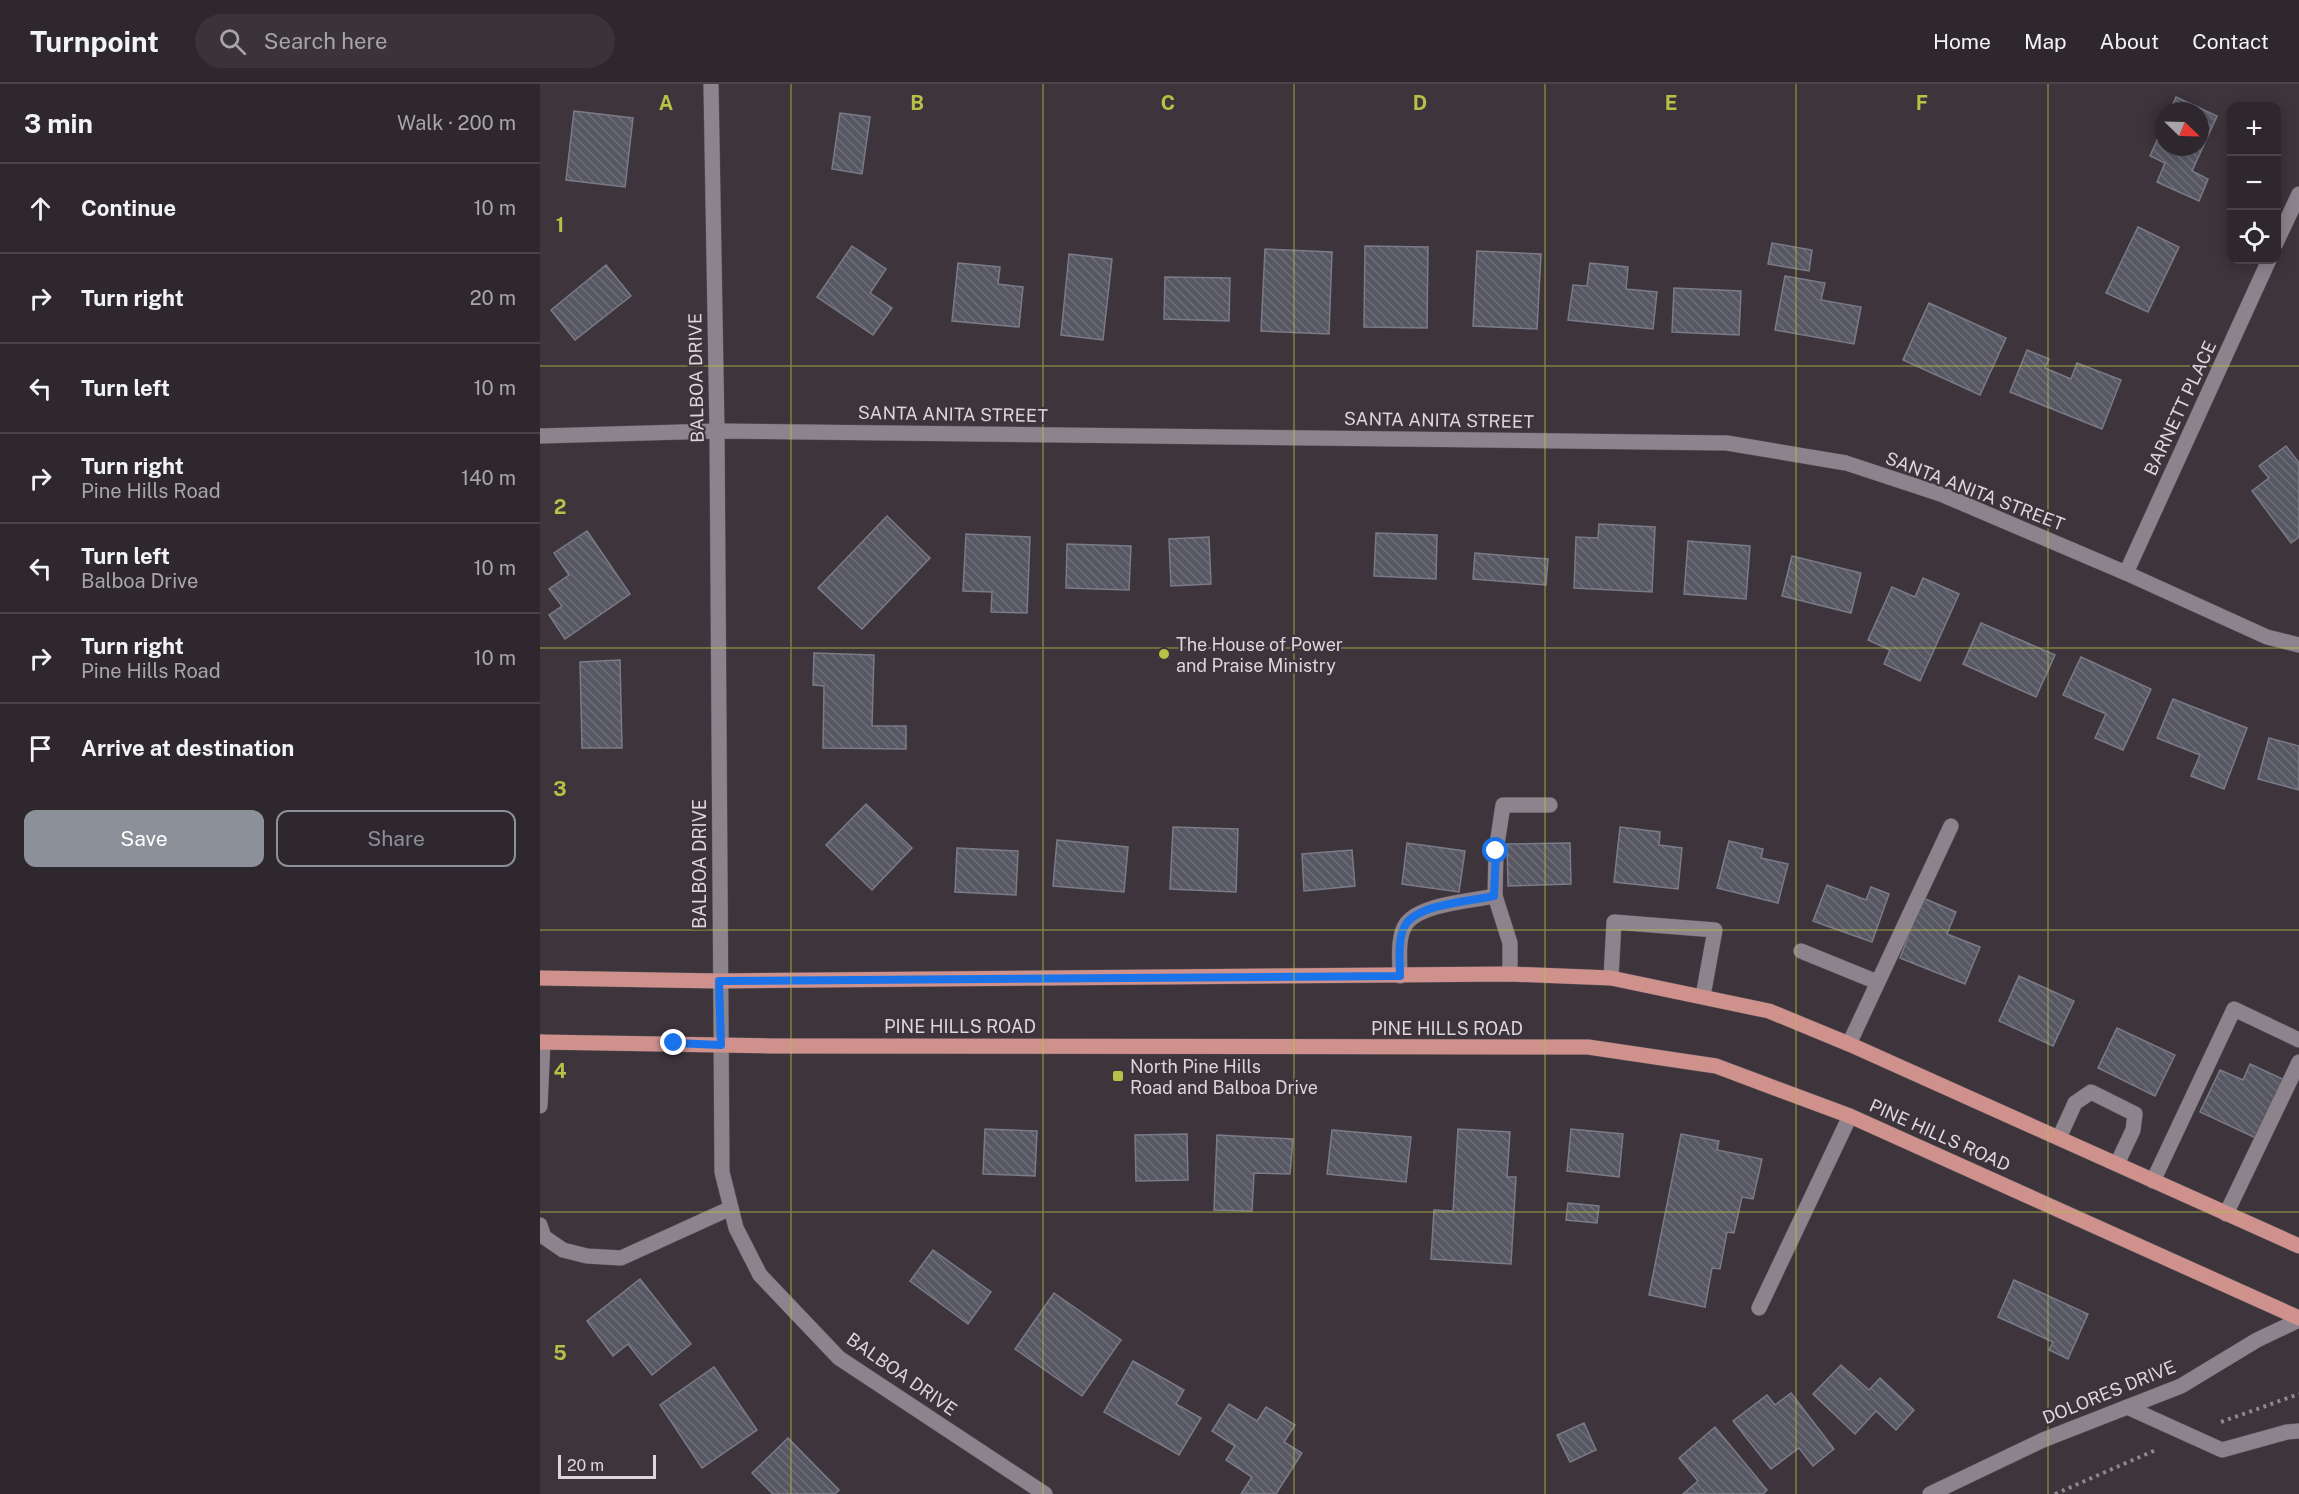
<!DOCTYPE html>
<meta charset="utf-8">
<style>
body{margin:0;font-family:"Public Sans",sans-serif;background:#3a3339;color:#f1f3f6}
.controls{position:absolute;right:18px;top:18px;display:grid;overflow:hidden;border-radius:12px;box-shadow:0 3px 15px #0003}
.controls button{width:54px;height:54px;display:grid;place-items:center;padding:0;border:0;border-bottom:2px solid #494449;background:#2e272d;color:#f1f3f6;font:30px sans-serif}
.compass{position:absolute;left:1615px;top:18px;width:54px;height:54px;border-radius:50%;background:#2e272d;box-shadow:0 3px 15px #0003;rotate:113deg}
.scale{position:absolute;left:18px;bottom:15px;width:98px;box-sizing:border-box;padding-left:6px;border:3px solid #dcd7dc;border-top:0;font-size:16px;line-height:21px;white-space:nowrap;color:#dcd7dc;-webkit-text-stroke:4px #3d343c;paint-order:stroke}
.stop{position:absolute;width:18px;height:18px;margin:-14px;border:4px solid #1a73e8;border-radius:50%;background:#fff}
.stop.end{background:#1a73e8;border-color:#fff;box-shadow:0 2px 6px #0008}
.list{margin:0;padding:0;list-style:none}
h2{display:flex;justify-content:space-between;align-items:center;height:78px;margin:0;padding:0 24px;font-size:26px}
h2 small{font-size:20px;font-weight:400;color:#a7a5aa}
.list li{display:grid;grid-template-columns:39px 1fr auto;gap:18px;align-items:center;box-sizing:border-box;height:90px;padding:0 24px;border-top:2px solid #494449}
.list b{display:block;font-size:22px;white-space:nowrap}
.list p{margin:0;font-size:20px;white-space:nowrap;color:#a7a5aa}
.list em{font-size:20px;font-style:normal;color:#a7a5aa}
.actions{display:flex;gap:12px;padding:18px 24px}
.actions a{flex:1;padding:14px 0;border:2px solid #8c9099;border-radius:12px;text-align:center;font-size:21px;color:#8c9099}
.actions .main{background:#8c9099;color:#fff}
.icon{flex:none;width:33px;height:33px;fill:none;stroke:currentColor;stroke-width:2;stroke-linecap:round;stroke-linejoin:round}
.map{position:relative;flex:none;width:1759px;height:1410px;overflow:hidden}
header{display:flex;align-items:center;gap:36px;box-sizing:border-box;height:84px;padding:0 30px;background:#2e272d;border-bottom:2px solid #494449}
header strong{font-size:28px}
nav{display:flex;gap:33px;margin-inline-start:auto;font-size:21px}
.search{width:420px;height:54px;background:#3a3339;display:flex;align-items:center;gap:15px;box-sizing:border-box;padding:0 21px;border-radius:33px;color:#a7a5aa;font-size:22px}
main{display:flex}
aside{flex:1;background:#2e272d}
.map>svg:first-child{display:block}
</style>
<header>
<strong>Turnpoint</strong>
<div class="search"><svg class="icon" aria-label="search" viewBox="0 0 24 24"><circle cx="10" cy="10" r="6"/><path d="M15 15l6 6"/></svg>Search here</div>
<nav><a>Home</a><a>Map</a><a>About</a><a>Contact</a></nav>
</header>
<main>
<aside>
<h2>3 min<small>Walk · 200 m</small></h2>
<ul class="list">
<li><svg class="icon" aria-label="ahead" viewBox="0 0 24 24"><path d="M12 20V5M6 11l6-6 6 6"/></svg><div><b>Continue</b></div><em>10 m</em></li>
<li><svg class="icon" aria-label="right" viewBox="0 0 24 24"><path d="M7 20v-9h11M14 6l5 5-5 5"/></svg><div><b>Turn right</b></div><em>20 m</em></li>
<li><svg class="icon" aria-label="left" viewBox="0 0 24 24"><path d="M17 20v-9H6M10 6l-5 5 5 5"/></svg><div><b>Turn left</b></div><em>10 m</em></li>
<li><svg class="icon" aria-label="right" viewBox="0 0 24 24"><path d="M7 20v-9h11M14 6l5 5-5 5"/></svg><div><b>Turn right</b><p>Pine Hills Road</p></div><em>140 m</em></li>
<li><svg class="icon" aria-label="left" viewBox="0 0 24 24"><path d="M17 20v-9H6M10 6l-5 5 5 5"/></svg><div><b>Turn left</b><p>Balboa Drive</p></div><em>10 m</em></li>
<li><svg class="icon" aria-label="right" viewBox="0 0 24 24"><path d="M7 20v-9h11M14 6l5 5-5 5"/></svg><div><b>Turn right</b><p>Pine Hills Road</p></div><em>10 m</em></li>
<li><svg class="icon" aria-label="arrive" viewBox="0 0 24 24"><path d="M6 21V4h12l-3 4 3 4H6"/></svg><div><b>Arrive at destination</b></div></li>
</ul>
<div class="actions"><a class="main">Save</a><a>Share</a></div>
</aside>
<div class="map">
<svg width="1759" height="1410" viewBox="0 0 1759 1410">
<defs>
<pattern id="building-back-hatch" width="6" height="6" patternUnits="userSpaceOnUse" patternTransform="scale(1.5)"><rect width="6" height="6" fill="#565762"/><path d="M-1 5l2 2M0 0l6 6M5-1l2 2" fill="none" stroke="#6e6e78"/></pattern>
</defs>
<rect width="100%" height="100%" fill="#3d343c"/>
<g fill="url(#building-back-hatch)" stroke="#7a7b87" stroke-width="1.5">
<polygon points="1636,13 1677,32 1652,87 1668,95 1659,117 1617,98 1625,79 1610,72 1624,41 1624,63 1660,63 1660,27 1630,27"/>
<polygon points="34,27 93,34 85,103 26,96"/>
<polygon points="300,29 330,33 322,90 292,85"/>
<polygon points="1598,143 1639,163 1608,228 1566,209"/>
<polygon points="1232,159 1272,166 1269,187 1228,180"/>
<polygon points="312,162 346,185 330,209 352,224 333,251 277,213"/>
<polygon points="825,162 888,163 887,244 824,243"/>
<polygon points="725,165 792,168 789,250 721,247"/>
<polygon points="937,167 1001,170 997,245 933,242"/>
<polygon points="529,170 572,175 563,256 521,251"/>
<polygon points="418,179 460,183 458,200 483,203 479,243 412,237"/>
<polygon points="1050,179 1088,183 1086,205 1117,208 1113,245 1028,236 1033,201 1047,202"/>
<polygon points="66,181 91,212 35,256 11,226"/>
<polygon points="1245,192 1285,199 1281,216 1321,223 1314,260 1235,246"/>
<polygon points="625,193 690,194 689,237 624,235"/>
<polygon points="1134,204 1201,207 1199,251 1132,248"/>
<polygon points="1389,219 1466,254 1440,311 1363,276"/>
<polygon points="1487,266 1509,275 1505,284 1531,295 1537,279 1581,296 1562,345 1470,308"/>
<polygon points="1746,362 1759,379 1759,453 1751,459 1712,407 1729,394 1719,382"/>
<polygon points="347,432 390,474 322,545 278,504"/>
<polygon points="1059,440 1115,443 1112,508 1034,504 1036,453 1058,454"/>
<polygon points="47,447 90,510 25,555 9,531 22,522 9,505 29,491 14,469"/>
<polygon points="836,449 897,451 896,495 834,492"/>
<polygon points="426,450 490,453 487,529 451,528 452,508 423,507"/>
<polygon points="669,453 671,500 631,502 629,455"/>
<polygon points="1148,457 1210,462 1206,515 1144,510"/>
<polygon points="527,460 591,462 589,506 526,504"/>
<polygon points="935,469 1008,475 1006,501 933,495"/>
<polygon points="1252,472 1321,489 1311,529 1242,512"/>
<polygon points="1383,494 1419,510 1380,597 1344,580 1350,566 1328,556 1352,503 1375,513"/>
<polygon points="1441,539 1515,571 1496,613 1423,580"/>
<polygon points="274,569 334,571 332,642 366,642 366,665 283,664 284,602 273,601"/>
<polygon points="1541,573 1611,605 1583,666 1555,654 1566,630 1523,611"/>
<polygon points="80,576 82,664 42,664 40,578"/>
<polygon points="1633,615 1707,644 1684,705 1651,692 1660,671 1617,654"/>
<polygon points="1729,654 1759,662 1759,706 1718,695"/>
<polygon points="326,720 372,764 332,806 286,761"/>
<polygon points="633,743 698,745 696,808 630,805"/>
<polygon points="1080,743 1120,748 1119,761 1142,764 1138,805 1074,798"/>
<polygon points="517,756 588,763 584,808 513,802"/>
<polygon points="1189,757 1223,765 1221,774 1248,780 1238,819 1177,804"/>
<polygon points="867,759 925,767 919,808 862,800"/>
<polygon points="1030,759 1031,800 968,802 967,760"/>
<polygon points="417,764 478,767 476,811 415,808"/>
<polygon points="812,766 815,802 764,807 762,770"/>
<polygon points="1287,801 1326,816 1331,803 1349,810 1332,858 1273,837"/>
<polygon points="1383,814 1416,828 1407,850 1440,863 1425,900 1360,874"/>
<polygon points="1479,892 1534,917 1513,962 1459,937"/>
<polygon points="1577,944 1635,971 1615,1012 1558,984"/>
<polygon points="1710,980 1747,997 1720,1056 1660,1028 1680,986 1703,996"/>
<polygon points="445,1045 497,1047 495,1092 443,1090"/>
<polygon points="918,1045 970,1048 967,1093 976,1093 971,1180 891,1175 894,1126 913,1127"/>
<polygon points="1031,1045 1083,1050 1079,1093 1027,1087"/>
<polygon points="792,1046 871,1053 866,1098 787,1090"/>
<polygon points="647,1050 648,1096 596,1097 595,1051"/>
<polygon points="1141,1050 1179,1057 1177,1066 1222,1075 1213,1115 1202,1113 1194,1149 1187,1148 1180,1185 1172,1184 1165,1223 1109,1211"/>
<polygon points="677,1051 753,1055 750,1090 714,1089 712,1127 674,1126"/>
<polygon points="1028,1119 1059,1122 1057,1139 1026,1136"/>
<polygon points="393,1166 451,1208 428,1240 370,1197"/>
<polygon points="100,1195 151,1260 112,1291 88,1260 73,1272 47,1237"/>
<polygon points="1474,1196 1548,1230 1528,1275 1509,1266 1513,1258 1458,1233"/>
<polygon points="514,1209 581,1256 542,1312 475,1265"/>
<polygon points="593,1277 644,1306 636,1320 661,1334 639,1371 564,1328"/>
<polygon points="1301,1281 1329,1306 1340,1294 1374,1326 1356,1346 1336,1327 1315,1350 1273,1310"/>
<polygon points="174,1283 217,1346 162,1384 120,1321"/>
<polygon points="1251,1309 1294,1365 1273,1382 1259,1364 1231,1385 1193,1337 1227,1311 1235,1321"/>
<polygon points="689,1320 717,1337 726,1323 755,1341 744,1358 762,1369 736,1410 701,1410 712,1393 686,1376 695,1362 672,1347"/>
<polygon points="1044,1339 1056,1366 1030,1378 1017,1351"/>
<polygon points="1175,1343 1227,1406 1223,1410 1143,1410 1158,1397 1139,1374"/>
<polygon points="248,1354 299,1406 295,1410 233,1410 212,1389"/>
</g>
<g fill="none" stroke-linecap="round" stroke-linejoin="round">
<defs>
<g id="minor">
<polyline points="171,0 177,347 182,1088 196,1144 220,1191 299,1274 505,1410"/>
<polyline points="1736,159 1759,110"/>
<polyline points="0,352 177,347 1187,359 1306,379 1403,411 1586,489 1727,553 1759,561"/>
<polyline points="1586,489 1729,176"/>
<polyline points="955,812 956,767 963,721 1010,721"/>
<polyline points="1261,867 1337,898"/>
<path d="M860,892C860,877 857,853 866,840C880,820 931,817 955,812L970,859V890"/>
<polyline points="1071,894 1074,838 1175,846 1163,912"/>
<polyline points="1309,960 1411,742"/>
<polyline points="0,1022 3,958"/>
<polyline points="1519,1054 1535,1019 1551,1008 1595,1030 1593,1046 1577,1080"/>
<polyline points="1613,1097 1694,925 1759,956"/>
<polyline points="1686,1130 1759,978"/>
<polyline points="0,1141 4,1153 23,1166 47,1172 81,1174 191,1124"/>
<polyline points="1219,1224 1310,1032"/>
<polyline points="1587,1323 1682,1366 1747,1348 1759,1347"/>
<polyline points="1390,1410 1503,1356 1641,1302 1717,1256 1759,1236"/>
</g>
<g id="major">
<polyline points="0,894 179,897 970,890 1071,894 1229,927 1309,960 1759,1162"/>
<polyline points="0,958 233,962 1048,963 1176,982 1310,1032 1759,1234"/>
</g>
</defs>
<use href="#minor" stroke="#585057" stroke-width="16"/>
<use href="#major" stroke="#585057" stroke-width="16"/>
<g stroke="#8f888e" stroke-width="4" stroke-dasharray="3 4.5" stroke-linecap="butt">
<polyline points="1681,1338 1759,1310"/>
<polyline points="1515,1410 1618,1365"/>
</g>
<use href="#minor" stroke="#8d838d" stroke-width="15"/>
<use href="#major" stroke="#ce918c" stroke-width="15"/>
</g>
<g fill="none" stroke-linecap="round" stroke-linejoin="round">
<path stroke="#1a73e8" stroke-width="8" d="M134,959L181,961L179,897L860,892C860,877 857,853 866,840C880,820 931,817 954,812L956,767"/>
</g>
<path fill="none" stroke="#b8c147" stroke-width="1.5" stroke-opacity="0.55" d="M251,0V1410M503,0V1410M754,0V1410M1005,0V1410M1256,0V1410M1508,0V1410M0,282H1759M0,564H1759M0,846H1759M0,1128H1759"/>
<g fill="#b8c147" stroke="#3d343c" stroke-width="2">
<circle cx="624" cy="570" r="6"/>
<rect x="572" y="986" width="12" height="12" rx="3"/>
</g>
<g text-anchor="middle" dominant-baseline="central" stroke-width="4.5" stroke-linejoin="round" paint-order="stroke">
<g font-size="18" fill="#dcd7dc" stroke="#3d343c">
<text transform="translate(156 294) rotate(-91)">BALBOA DRIVE</text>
<text transform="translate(1640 324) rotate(-65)">BARNETT PLACE</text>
<text transform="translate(413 330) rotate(1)">SANTA ANITA STREET</text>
<text transform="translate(899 336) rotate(1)">SANTA ANITA STREET</text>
<text transform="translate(1435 407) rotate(21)">SANTA ANITA STREET</text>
<text transform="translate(159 780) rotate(-90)">BALBOA DRIVE</text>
<text x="420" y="942">PINE HILLS ROAD</text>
<text x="907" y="944">PINE HILLS ROAD</text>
<text transform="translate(1400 1051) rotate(24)">PINE HILLS ROAD</text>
<text transform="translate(362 1290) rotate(35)">BALBOA DRIVE</text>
<text transform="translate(1569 1308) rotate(-22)">DOLORES DRIVE</text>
</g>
<g font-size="18" fill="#dcd7dc" stroke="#3d343c" text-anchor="start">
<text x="636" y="560">The House of Power<tspan x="636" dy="21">and Praise Ministry</tspan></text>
<text x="590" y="982">North Pine Hills<tspan x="590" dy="21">Road and Balboa Drive</tspan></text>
</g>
</g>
<g font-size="20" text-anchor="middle" font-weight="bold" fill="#b8c147" stroke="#3d343c" stroke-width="4.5" stroke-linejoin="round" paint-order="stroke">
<text x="126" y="26">A</text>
<text x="377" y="26">B</text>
<text x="628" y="26">C</text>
<text x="880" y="26">D</text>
<text x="1131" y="26">E</text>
<text x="1382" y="26">F</text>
<text x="20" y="148">1</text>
<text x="20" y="430">2</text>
<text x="20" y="712">3</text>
<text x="20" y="994">4</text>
<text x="20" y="1276">5</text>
</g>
</svg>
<div class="controls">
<button>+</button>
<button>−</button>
<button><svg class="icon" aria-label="locate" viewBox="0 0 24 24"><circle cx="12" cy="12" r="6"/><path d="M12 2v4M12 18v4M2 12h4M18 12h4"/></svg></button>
</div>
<svg class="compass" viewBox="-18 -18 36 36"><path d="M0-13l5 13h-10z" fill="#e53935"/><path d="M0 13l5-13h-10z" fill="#a7a5aa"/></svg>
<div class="scale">20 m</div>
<div class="stop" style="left:956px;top:767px"></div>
<div class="stop end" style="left:134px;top:959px"></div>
</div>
</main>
